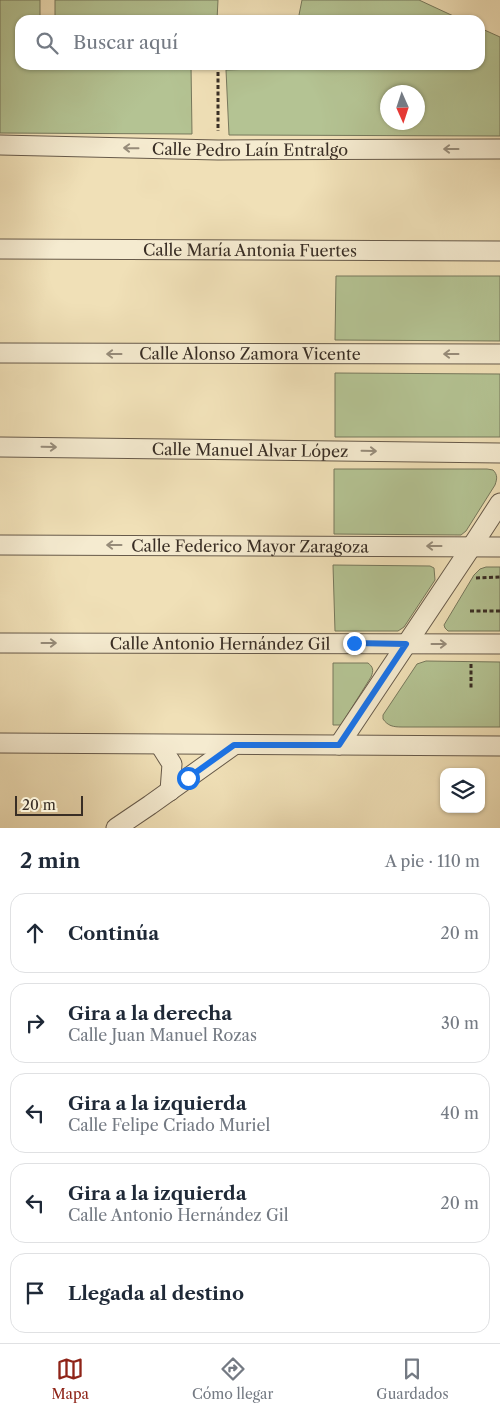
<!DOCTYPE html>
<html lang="es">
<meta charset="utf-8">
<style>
body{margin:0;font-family:"Libre Caslon Text",serif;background:#f2f2f3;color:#1f2937}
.controls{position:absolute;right:15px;bottom:15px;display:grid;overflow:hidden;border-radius:10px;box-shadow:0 1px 4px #0004}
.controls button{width:45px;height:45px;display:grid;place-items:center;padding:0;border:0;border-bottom:1px solid #e0e1e3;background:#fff;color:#1f2937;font:25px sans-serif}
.compass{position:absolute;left:380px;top:85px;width:45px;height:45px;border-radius:50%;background:#fff;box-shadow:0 1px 4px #0004;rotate:177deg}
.scale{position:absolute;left:15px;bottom:12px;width:68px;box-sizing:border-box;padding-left:5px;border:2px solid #392e25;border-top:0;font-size:14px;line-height:18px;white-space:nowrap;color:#392e25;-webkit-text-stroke:4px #f5ebd0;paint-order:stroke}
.stop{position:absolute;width:15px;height:15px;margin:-11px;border:4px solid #1a73e8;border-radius:50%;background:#fff}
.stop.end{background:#1a73e8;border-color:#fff;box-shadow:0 1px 5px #0008}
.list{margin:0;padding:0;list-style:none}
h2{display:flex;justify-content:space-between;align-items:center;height:65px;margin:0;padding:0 20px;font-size:21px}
h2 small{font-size:16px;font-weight:400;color:#747a83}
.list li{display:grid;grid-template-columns:32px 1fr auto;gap:15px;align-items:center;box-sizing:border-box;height:80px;margin:0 10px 10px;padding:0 10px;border:1px solid #e0e1e3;border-radius:15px}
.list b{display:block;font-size:19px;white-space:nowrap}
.list p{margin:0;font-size:16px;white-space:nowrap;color:#747a83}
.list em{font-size:16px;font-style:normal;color:#747a83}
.icon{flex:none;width:28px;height:28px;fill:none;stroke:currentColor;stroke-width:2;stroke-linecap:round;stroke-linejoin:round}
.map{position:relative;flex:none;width:500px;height:828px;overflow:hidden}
.search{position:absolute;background:#fff;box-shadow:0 1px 4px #0004;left:15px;right:15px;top:15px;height:55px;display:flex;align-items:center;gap:12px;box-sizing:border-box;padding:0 18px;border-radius:15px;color:#747a83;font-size:19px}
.sheet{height:515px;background:#fff}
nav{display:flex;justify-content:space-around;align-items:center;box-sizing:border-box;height:70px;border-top:1px solid #e0e1e3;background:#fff;font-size:14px;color:#747a83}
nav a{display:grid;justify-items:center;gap:2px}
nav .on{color:#8f2418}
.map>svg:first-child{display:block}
</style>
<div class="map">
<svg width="500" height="828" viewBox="0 0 500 828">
<rect width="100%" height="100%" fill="#f0e0b7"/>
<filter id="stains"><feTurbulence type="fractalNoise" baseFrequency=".004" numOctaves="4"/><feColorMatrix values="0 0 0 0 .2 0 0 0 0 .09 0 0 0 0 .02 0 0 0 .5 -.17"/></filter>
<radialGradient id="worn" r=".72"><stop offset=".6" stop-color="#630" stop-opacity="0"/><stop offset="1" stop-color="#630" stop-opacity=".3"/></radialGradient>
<g fill="#b4c393" stroke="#76785c" fill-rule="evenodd">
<polygon points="0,0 40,0 40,20 20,20 20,65 191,65 192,134 0,133"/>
<polygon points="55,0 218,0 217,20 55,20"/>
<polygon points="302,0 419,0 462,20 298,20"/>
<path d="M480,28L500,37V136L229,135L226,70L286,68L287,65H480ZM388,92H418V122H388Z"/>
<polygon points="336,276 500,276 500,341 335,340"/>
<polygon points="335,373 500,374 500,437 335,437"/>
<path d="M334,469H487L493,470C498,475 497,479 495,485L466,531L461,535L334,534Z"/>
<polygon points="333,565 430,566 434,568 435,580 404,627 398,631 335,631"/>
<polygon points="486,567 500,567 500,631 448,631 445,628 444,625 474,575 480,569"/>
<path d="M426,661L500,662V727H402C393,727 388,726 383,719V715L417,664Z"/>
<path d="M333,663H368C373,667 374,670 371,677L341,725H333Z"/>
</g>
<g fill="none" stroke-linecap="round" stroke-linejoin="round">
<defs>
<g id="minor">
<path id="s1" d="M0,145L218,150L500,149"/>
<path id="s2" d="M0,249L500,251"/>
<path id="s3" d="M0,353L500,354"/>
<path id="s4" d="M0,447L500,453"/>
<path id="s5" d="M0,545L500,547"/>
<path id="s6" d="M0,643L500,644"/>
<polyline points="0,743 500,746"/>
<polyline points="160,745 172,764 170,791"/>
<polyline points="339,745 472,546 500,503"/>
<polyline points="116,828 150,805 234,745"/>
</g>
</defs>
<use href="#minor" stroke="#675a4a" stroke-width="21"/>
<g stroke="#392e25" stroke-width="3" stroke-dasharray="4 2.5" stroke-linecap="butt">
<polyline points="218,72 218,131"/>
<polyline points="476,578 500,577"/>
<polyline points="470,611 500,611"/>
<polyline points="471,664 471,688"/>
</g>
<use href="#minor" stroke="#f5ebd0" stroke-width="19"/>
</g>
<defs><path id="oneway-shaft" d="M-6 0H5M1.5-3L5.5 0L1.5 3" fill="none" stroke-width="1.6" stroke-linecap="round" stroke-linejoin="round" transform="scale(1.25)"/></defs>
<g stroke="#978c7a">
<use href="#oneway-shaft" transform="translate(131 148) rotate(-179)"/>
<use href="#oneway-shaft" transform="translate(451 149) rotate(180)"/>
<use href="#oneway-shaft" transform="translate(114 354) rotate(-180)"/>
<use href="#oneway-shaft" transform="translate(451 354) rotate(-180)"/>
<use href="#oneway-shaft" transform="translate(49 447) rotate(1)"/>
<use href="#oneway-shaft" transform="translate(369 451) rotate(1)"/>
<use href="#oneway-shaft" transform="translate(114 545) rotate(-180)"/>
<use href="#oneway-shaft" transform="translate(434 546) rotate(180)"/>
<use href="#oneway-shaft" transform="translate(49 643)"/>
<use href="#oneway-shaft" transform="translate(439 644)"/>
</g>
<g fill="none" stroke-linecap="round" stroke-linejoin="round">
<polyline stroke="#1a73e8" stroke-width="6" points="188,778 234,745 339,745 406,644 354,643"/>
</g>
<g text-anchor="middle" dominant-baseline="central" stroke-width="4" stroke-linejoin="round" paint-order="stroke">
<g font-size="16" fill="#392e25" stroke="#f5ebd0">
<text stroke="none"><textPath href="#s1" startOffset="250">Calle Pedro Laín Entralgo</textPath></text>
<text stroke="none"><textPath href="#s2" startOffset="250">Calle María Antonia Fuertes</textPath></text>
<text stroke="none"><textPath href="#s3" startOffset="250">Calle Alonso Zamora Vicente</textPath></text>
<text stroke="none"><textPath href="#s4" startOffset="250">Calle Manuel Alvar López</textPath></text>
<text stroke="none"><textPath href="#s5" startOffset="250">Calle Federico Mayor Zaragoza</textPath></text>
<text stroke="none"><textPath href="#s6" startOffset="220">Calle Antonio Hernández Gil</textPath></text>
</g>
</g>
<rect width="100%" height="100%" filter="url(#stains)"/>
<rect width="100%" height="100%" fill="url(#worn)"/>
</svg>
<div class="controls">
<button><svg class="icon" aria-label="layers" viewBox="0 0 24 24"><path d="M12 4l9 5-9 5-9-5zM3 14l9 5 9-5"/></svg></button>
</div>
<svg class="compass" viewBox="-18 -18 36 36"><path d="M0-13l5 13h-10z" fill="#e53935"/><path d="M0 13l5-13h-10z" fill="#747a83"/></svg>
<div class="scale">20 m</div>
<div class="stop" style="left:188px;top:778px"></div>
<div class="stop end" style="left:354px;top:643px"></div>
<div class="search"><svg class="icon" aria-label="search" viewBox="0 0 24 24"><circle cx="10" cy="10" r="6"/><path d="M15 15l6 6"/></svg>Buscar aquí</div>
</div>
<section class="sheet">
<h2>2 min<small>A pie · 110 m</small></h2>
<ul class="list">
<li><svg class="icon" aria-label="ahead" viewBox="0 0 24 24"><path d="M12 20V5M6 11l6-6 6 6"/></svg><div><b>Continúa</b></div><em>20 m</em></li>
<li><svg class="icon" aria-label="right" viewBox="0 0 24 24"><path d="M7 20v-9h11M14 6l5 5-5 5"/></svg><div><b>Gira a la derecha</b><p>Calle Juan Manuel Rozas</p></div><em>30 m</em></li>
<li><svg class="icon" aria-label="left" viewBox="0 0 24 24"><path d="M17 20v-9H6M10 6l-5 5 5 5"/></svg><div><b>Gira a la izquierda</b><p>Calle Felipe Criado Muriel</p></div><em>40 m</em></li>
<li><svg class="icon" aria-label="left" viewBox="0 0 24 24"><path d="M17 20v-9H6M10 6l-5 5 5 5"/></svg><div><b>Gira a la izquierda</b><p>Calle Antonio Hernández Gil</p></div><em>20 m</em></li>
<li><svg class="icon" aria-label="arrive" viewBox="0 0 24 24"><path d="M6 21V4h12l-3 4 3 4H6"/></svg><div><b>Llegada al destino</b></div></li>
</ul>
</section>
<nav>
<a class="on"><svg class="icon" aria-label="map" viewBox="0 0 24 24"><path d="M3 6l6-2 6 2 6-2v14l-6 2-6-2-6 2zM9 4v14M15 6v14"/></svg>Mapa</a>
<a><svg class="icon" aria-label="directions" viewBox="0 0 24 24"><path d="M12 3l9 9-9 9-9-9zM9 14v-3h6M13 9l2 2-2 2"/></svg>Cómo llegar</a>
<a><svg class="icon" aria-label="saved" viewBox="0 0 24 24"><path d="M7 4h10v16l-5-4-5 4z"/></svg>Guardados</a>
</nav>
